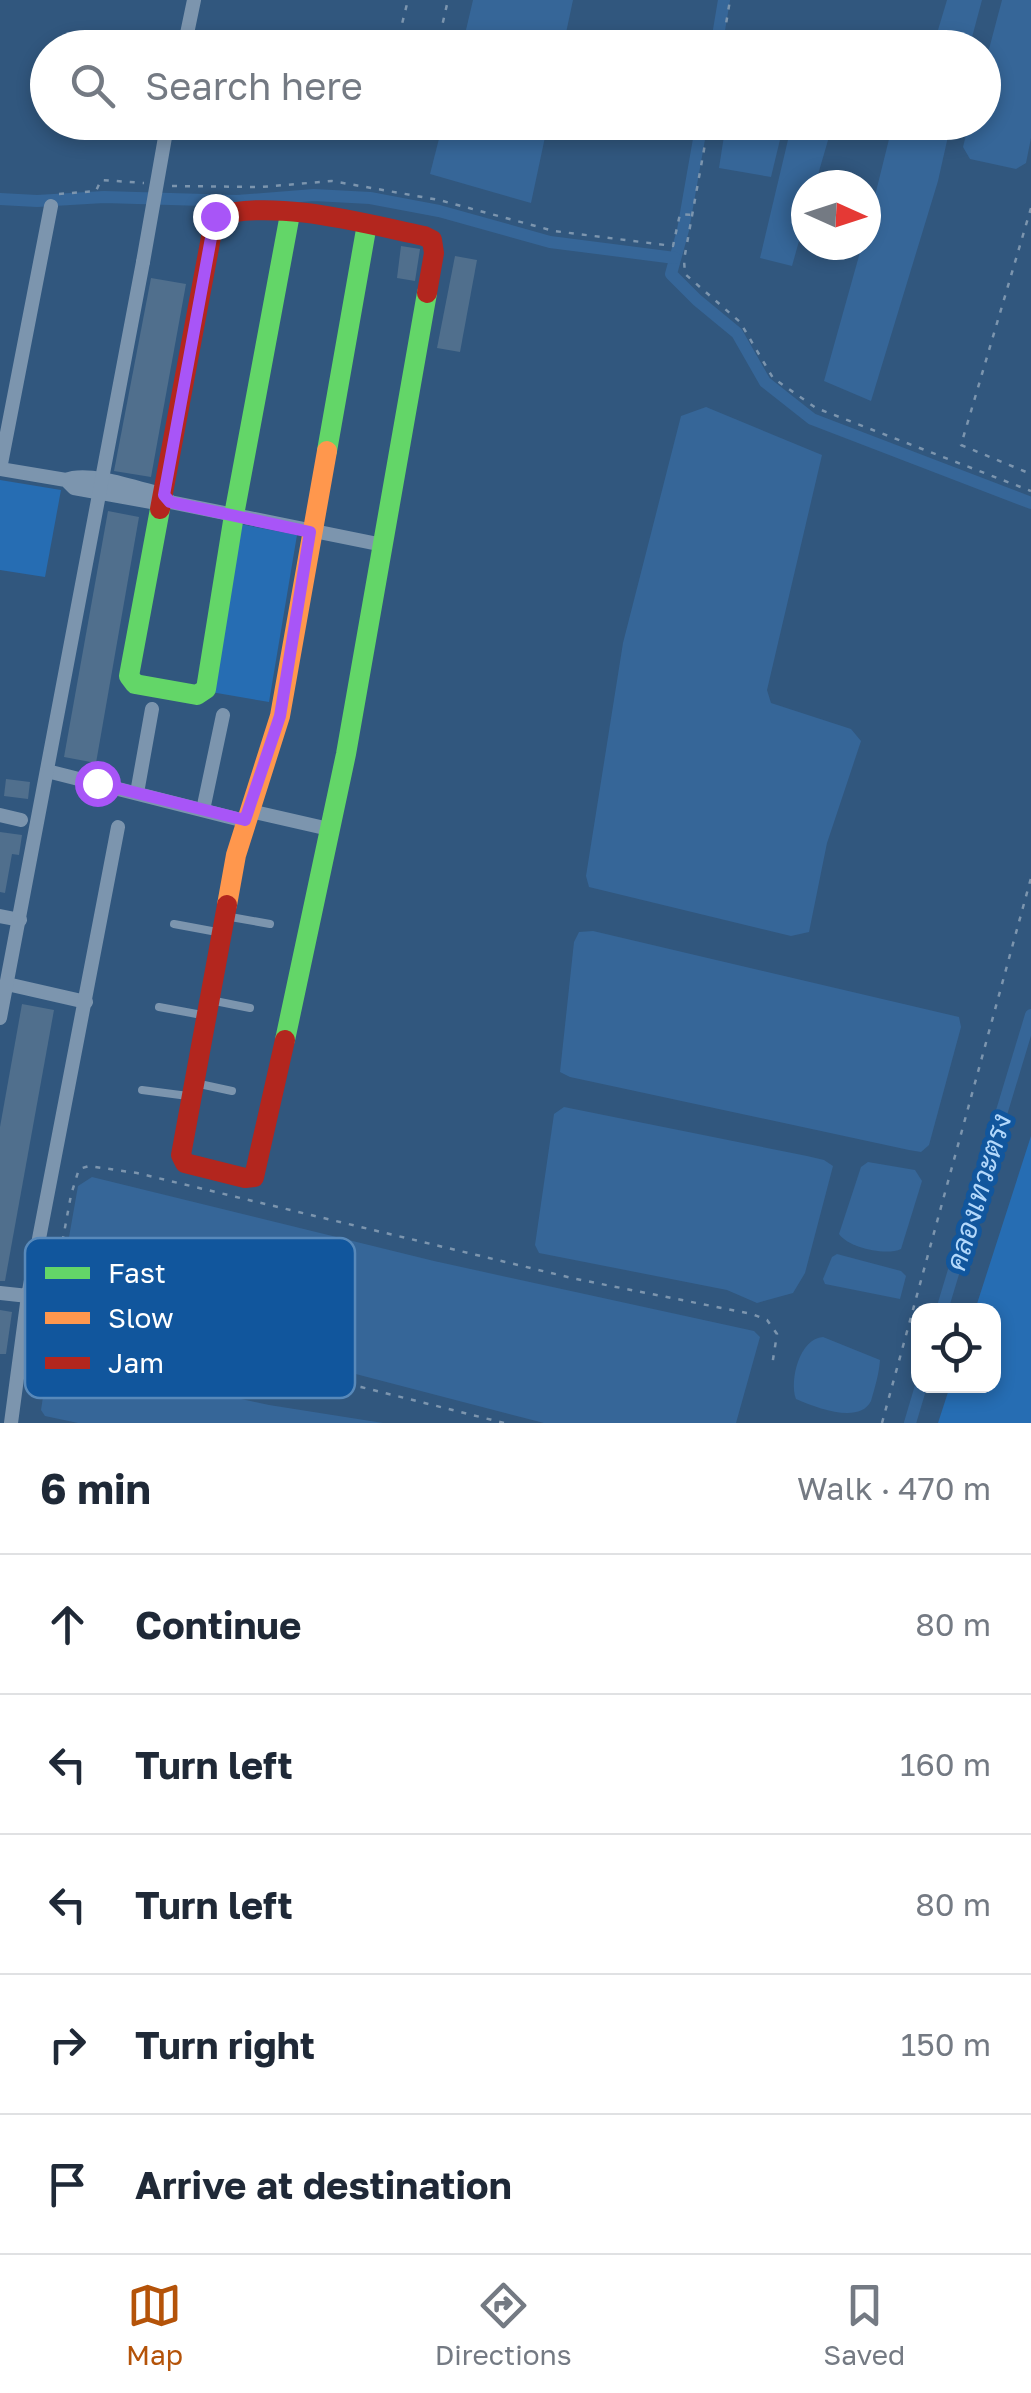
<!DOCTYPE html>
<meta charset="utf-8">
<style>
body{margin:0;font-family:"Golos Text",Sarabun,sans-serif;background:#f6f6f7;color:#1f2937}
.controls{position:absolute;right:30px;bottom:30px;display:grid;overflow:hidden;border-radius:20px;box-shadow:0 5px 15px #0003}
.controls button{width:90px;height:90px;display:grid;place-items:center;padding:0;border:0;border-bottom:2px solid #e0e1e3;background:#fff;color:#1f2937;font:50px sans-serif}
.compass{position:absolute;left:791px;top:170px;width:90px;height:90px;border-radius:50%;background:#fff;box-shadow:0 5px 15px #0003;rotate:93deg}
.stop{position:absolute;width:30px;height:30px;margin:-22px;border:8px solid #a855f7;border-radius:50%;background:#fff}
.stop.end{background:#a855f7;border-color:#fff;box-shadow:0 2px 10px #0008}
.list{margin:0;padding:0;list-style:none}
h2{display:flex;justify-content:space-between;align-items:center;height:130px;margin:0;padding:0 40px;font-size:42px}
h2 small{font-size:32px;font-weight:400;color:#747a83}
.list li{display:grid;grid-template-columns:65px 1fr auto;gap:30px;align-items:center;box-sizing:border-box;height:140px;padding:0 40px;border-top:2px solid #e0e1e3}
.list b{display:block;font-size:38px;white-space:nowrap}
.list em{font-size:32px;font-style:normal;color:#747a83}
.icon{flex:none;width:55px;height:55px;fill:none;stroke:currentColor;stroke-width:2;stroke-linecap:round;stroke-linejoin:round}
.map{position:relative;flex:none;width:1031px;height:1423px;overflow:hidden}
.search{position:absolute;background:#fff;box-shadow:0 5px 15px #0003;left:30px;right:30px;top:30px;height:110px;display:flex;align-items:center;gap:25px;box-sizing:border-box;padding:0 35px;border-radius:55px;color:#747a83;font-size:38px}
.sheet{height:830px;background:#fff}
nav{display:flex;justify-content:space-around;align-items:center;box-sizing:border-box;height:140px;border-top:2px solid #e0e1e3;background:#fff;font-size:28px;color:#747a83}
nav a{display:grid;justify-items:center;gap:5px}
nav .on{color:#b45309}
.map>svg:first-child{display:block}
</style>
<div class="map">
<svg width="1031" height="1423" viewBox="0 0 1031 1423">
<rect width="100%" height="100%" fill="#31577e"/>
<g fill="#266db3">
<polygon points="0,480 61,490 45,577 0,570"/>
<polygon points="240,524 297,535 269,702 211,692"/>
<polygon points="1031,1136 1031,1423 938,1423 950,1386 994,1386 994,1310 975,1310"/>
</g>
<g fill="#366698">
<polygon points="473,0 573,0 563,47 462,47"/>
<polygon points="947,0 982,0 971,41 938,30"/>
<polygon points="1002,0 1031,0 1031,138 1026,163 1016,169 970,159 963,147 969,123 984,122 984,68"/>
<polygon points="443,123 548,123 531,203 430,174"/>
<polygon points="726,123 784,123 771,177 719,168"/>
<polygon points="792,123 833,123 815,185 806,185 806,216 792,266 760,258"/>
<polygon points="893,123 951,123 938,181 871,401 824,381 862,245 866,245 866,232"/>
<polygon points="706,407 822,455 767,690 771,703 851,729 861,741 827,843 809,932 791,936 589,887 586,876 623,643 681,416"/>
<polygon points="593,931 959,1017 961,1027 929,1145 921,1152 909,1150 570,1077 560,1072 574,942 579,932"/>
<polygon points="564,1107 807,1156 824,1160 833,1166 805,1273 793,1293 757,1303 727,1290 539,1253 535,1245 554,1114"/>
<path d="M868,1162L915,1170L922,1181L901,1249C886,1256 849,1248 839,1234L861,1167Z"/>
<polygon points="92,1177 434,1261 754,1331 760,1337 736,1423 544,1423 348,1372 210,1351 84,1325 62,1310 59,1294 78,1186"/>
<polygon points="837,1254 901,1271 906,1276 900,1299 825,1284 823,1279 832,1257"/>
<path d="M823,1337L880,1360C879,1374 875,1387 871,1401C860,1423 821,1410 796,1399C789,1380 800,1338 823,1337Z"/>
<polygon points="60,1359 269,1405 383,1423 78,1423 45,1416 41,1410 48,1364"/>
</g>
<g fill="none" stroke-linecap="round" stroke-linejoin="round">
<g stroke="#366698" stroke-width="12">
<polyline points="716,48 724,0"/>
<polyline points="702,122 683,230 671,274 697,300 737,333 765,382 812,419 1031,503"/>
<polyline points="0,199 37,201 104,197 237,201 314,195 370,198 439,211 550,242 675,258"/>
<polyline points="942,1310 1031,1015"/>
<polyline points="910,1423 921,1386"/>
</g>
</g>
<g fill="#506f8d">
<polygon points="401,246 420,249 415,281 397,278"/>
<polygon points="455,256 477,260 460,352 437,348"/>
<polygon points="151,278 186,284 151,477 114,471"/>
<polygon points="108,511 139,517 96,763 64,757"/>
<polygon points="6,779 30,782 28,799 4,796"/>
<polygon points="0,832 22,835 19,855 12,854 5,893 0,892"/>
<polygon points="22,1004 54,1010 5,1281 0,1281 0,1127"/>
<polygon points="0,1310 12,1312 6,1354 0,1354"/>
</g>
<g fill="none" stroke-linecap="round" stroke-linejoin="round">
<g stroke="#7c95ae" stroke-width="2.5" stroke-dasharray="5 8" stroke-linecap="butt">
<polyline points="396,48 408,0"/>
<polyline points="437,48 448,0"/>
<polyline points="722,48 730,0"/>
<polyline points="709,122 684,260 685,274 740,322 773,378 816,408 1031,491"/>
<polyline points="172,186 261,187 332,181 439,200 554,231 673,246 680,214 692,215"/>
<polyline points="59,194 96,191 101,180 144,183"/>
<polyline points="1031,208 961,445 1031,474"/>
<polyline points="504,1423 361,1387 104,1340 59,1325 51,1320 49,1314 71,1195 79,1169 89,1166 137,1173 576,1279 752,1314 767,1320 777,1334 772,1366"/>
<polyline points="882,1423 1031,878"/>
</g>
<g stroke="#7c95ae" stroke-width="8">
<polyline points="225,916 270,924"/>
<polyline points="174,924 217,932"/>
<polyline points="210,1000 250,1008"/>
<polyline points="159,1007 202,1015"/>
<polyline points="195,1083 232,1091"/>
<polyline points="142,1090 188,1096"/>
</g>
<g stroke="#7c95ae" stroke-width="14">
<polyline points="184,48 194,0"/>
<path d="M51,206L0,469L66,480C88,470 140,489 164,495L170,502L162,504L74,488L66,480"/>
<polyline points="170,502 383,545"/>
<polyline points="47,771 245,821"/>
<polyline points="137,793 152,709"/>
<polyline points="203,810 223,715"/>
<polyline points="250,811 329,829"/>
<polyline points="0,815 21,820"/>
<polyline points="0,916 20,920"/>
<polyline points="7,984 86,1002"/>
<polyline points="0,1018 143,262"/>
<polyline points="0,1293 28,1296 118,827"/>
<polyline points="11,1423 28,1296"/>
</g>
<g stroke="#63d668" stroke-width="20">
<polyline points="327,451 367,224"/>
<polyline points="160,509 129,676 135,684 197,695 206,689 234,515 290,214"/>
<polyline points="285,1040 346,754 427,293"/>
</g>
<polyline stroke="#ff974d" stroke-width="20" points="227,905 236,855 280,716 327,451"/>
<g stroke="#b3261e" stroke-width="20">
<path d="M160,509L215,216C277,199 362,223 424,236L432,240L434,253L427,293"/>
<polyline points="227,905 181,1155 185,1163 245,1178 254,1177 285,1040"/>
</g>
<polyline stroke="#7c95ae" stroke-width="14" points="143,262 167,126"/>
</g>
<g fill="none" stroke-linecap="round" stroke-linejoin="round">
<polyline stroke="#a855f7" stroke-width="12" points="97,783 245,820 280,716 310,532 170,502 164,495 215,216"/>
</g>
<g text-anchor="middle" dominant-baseline="central" stroke-width="10" stroke-linejoin="round" paint-order="stroke">
<g font-size="28" font-style="italic" fill="#b3d8fb" stroke="#11569d">
<text transform="translate(978 1192) rotate(-73)">คลองเทวะตรง</text>
</g>
</g>
<rect x="25" y="1238" width="330" height="160" rx="15" fill="#11569d" stroke="#5889ba" stroke-width="2.5"/>
<rect x="45" y="1267" width="45" height="12" fill="#63d668"/>
<rect x="45" y="1312" width="45" height="12" fill="#ff974d"/>
<rect x="45" y="1357" width="45" height="12" fill="#b3261e"/>
<g font-size="28" fill="#fff">
<text x="108" y="1283">Fast</text>
<text x="108" y="1328">Slow</text>
<text x="108" y="1373">Jam</text>
</g>
</svg>
<div class="controls">
<button><svg class="icon" aria-label="locate" viewBox="0 0 24 24"><circle cx="12" cy="12" r="6"/><path d="M12 2v4M12 18v4M2 12h4M18 12h4"/></svg></button>
</div>
<svg class="compass" viewBox="-18 -18 36 36"><path d="M0-13l5 13h-10z" fill="#e53935"/><path d="M0 13l5-13h-10z" fill="#747a83"/></svg>
<div class="stop" style="left:97px;top:783px"></div>
<div class="stop end" style="left:215px;top:216px"></div>
<div class="search"><svg class="icon" aria-label="search" viewBox="0 0 24 24"><circle cx="10" cy="10" r="6"/><path d="M15 15l6 6"/></svg>Search here</div>
</div>
<section class="sheet">
<h2>6 min<small>Walk · 470 m</small></h2>
<ul class="list">
<li><svg class="icon" aria-label="ahead" viewBox="0 0 24 24"><path d="M12 20V5M6 11l6-6 6 6"/></svg><div><b>Continue</b></div><em>80 m</em></li>
<li><svg class="icon" aria-label="left" viewBox="0 0 24 24"><path d="M17 20v-9H6M10 6l-5 5 5 5"/></svg><div><b>Turn left</b></div><em>160 m</em></li>
<li><svg class="icon" aria-label="left" viewBox="0 0 24 24"><path d="M17 20v-9H6M10 6l-5 5 5 5"/></svg><div><b>Turn left</b></div><em>80 m</em></li>
<li><svg class="icon" aria-label="right" viewBox="0 0 24 24"><path d="M7 20v-9h11M14 6l5 5-5 5"/></svg><div><b>Turn right</b></div><em>150 m</em></li>
<li><svg class="icon" aria-label="arrive" viewBox="0 0 24 24"><path d="M6 21V4h12l-3 4 3 4H6"/></svg><div><b>Arrive at destination</b></div></li>
</ul>
</section>
<nav>
<a class="on"><svg class="icon" aria-label="map" viewBox="0 0 24 24"><path d="M3 6l6-2 6 2 6-2v14l-6 2-6-2-6 2zM9 4v14M15 6v14"/></svg>Map</a>
<a><svg class="icon" aria-label="directions" viewBox="0 0 24 24"><path d="M12 3l9 9-9 9-9-9zM9 14v-3h6M13 9l2 2-2 2"/></svg>Directions</a>
<a><svg class="icon" aria-label="saved" viewBox="0 0 24 24"><path d="M7 4h10v16l-5-4-5 4z"/></svg>Saved</a>
</nav>
